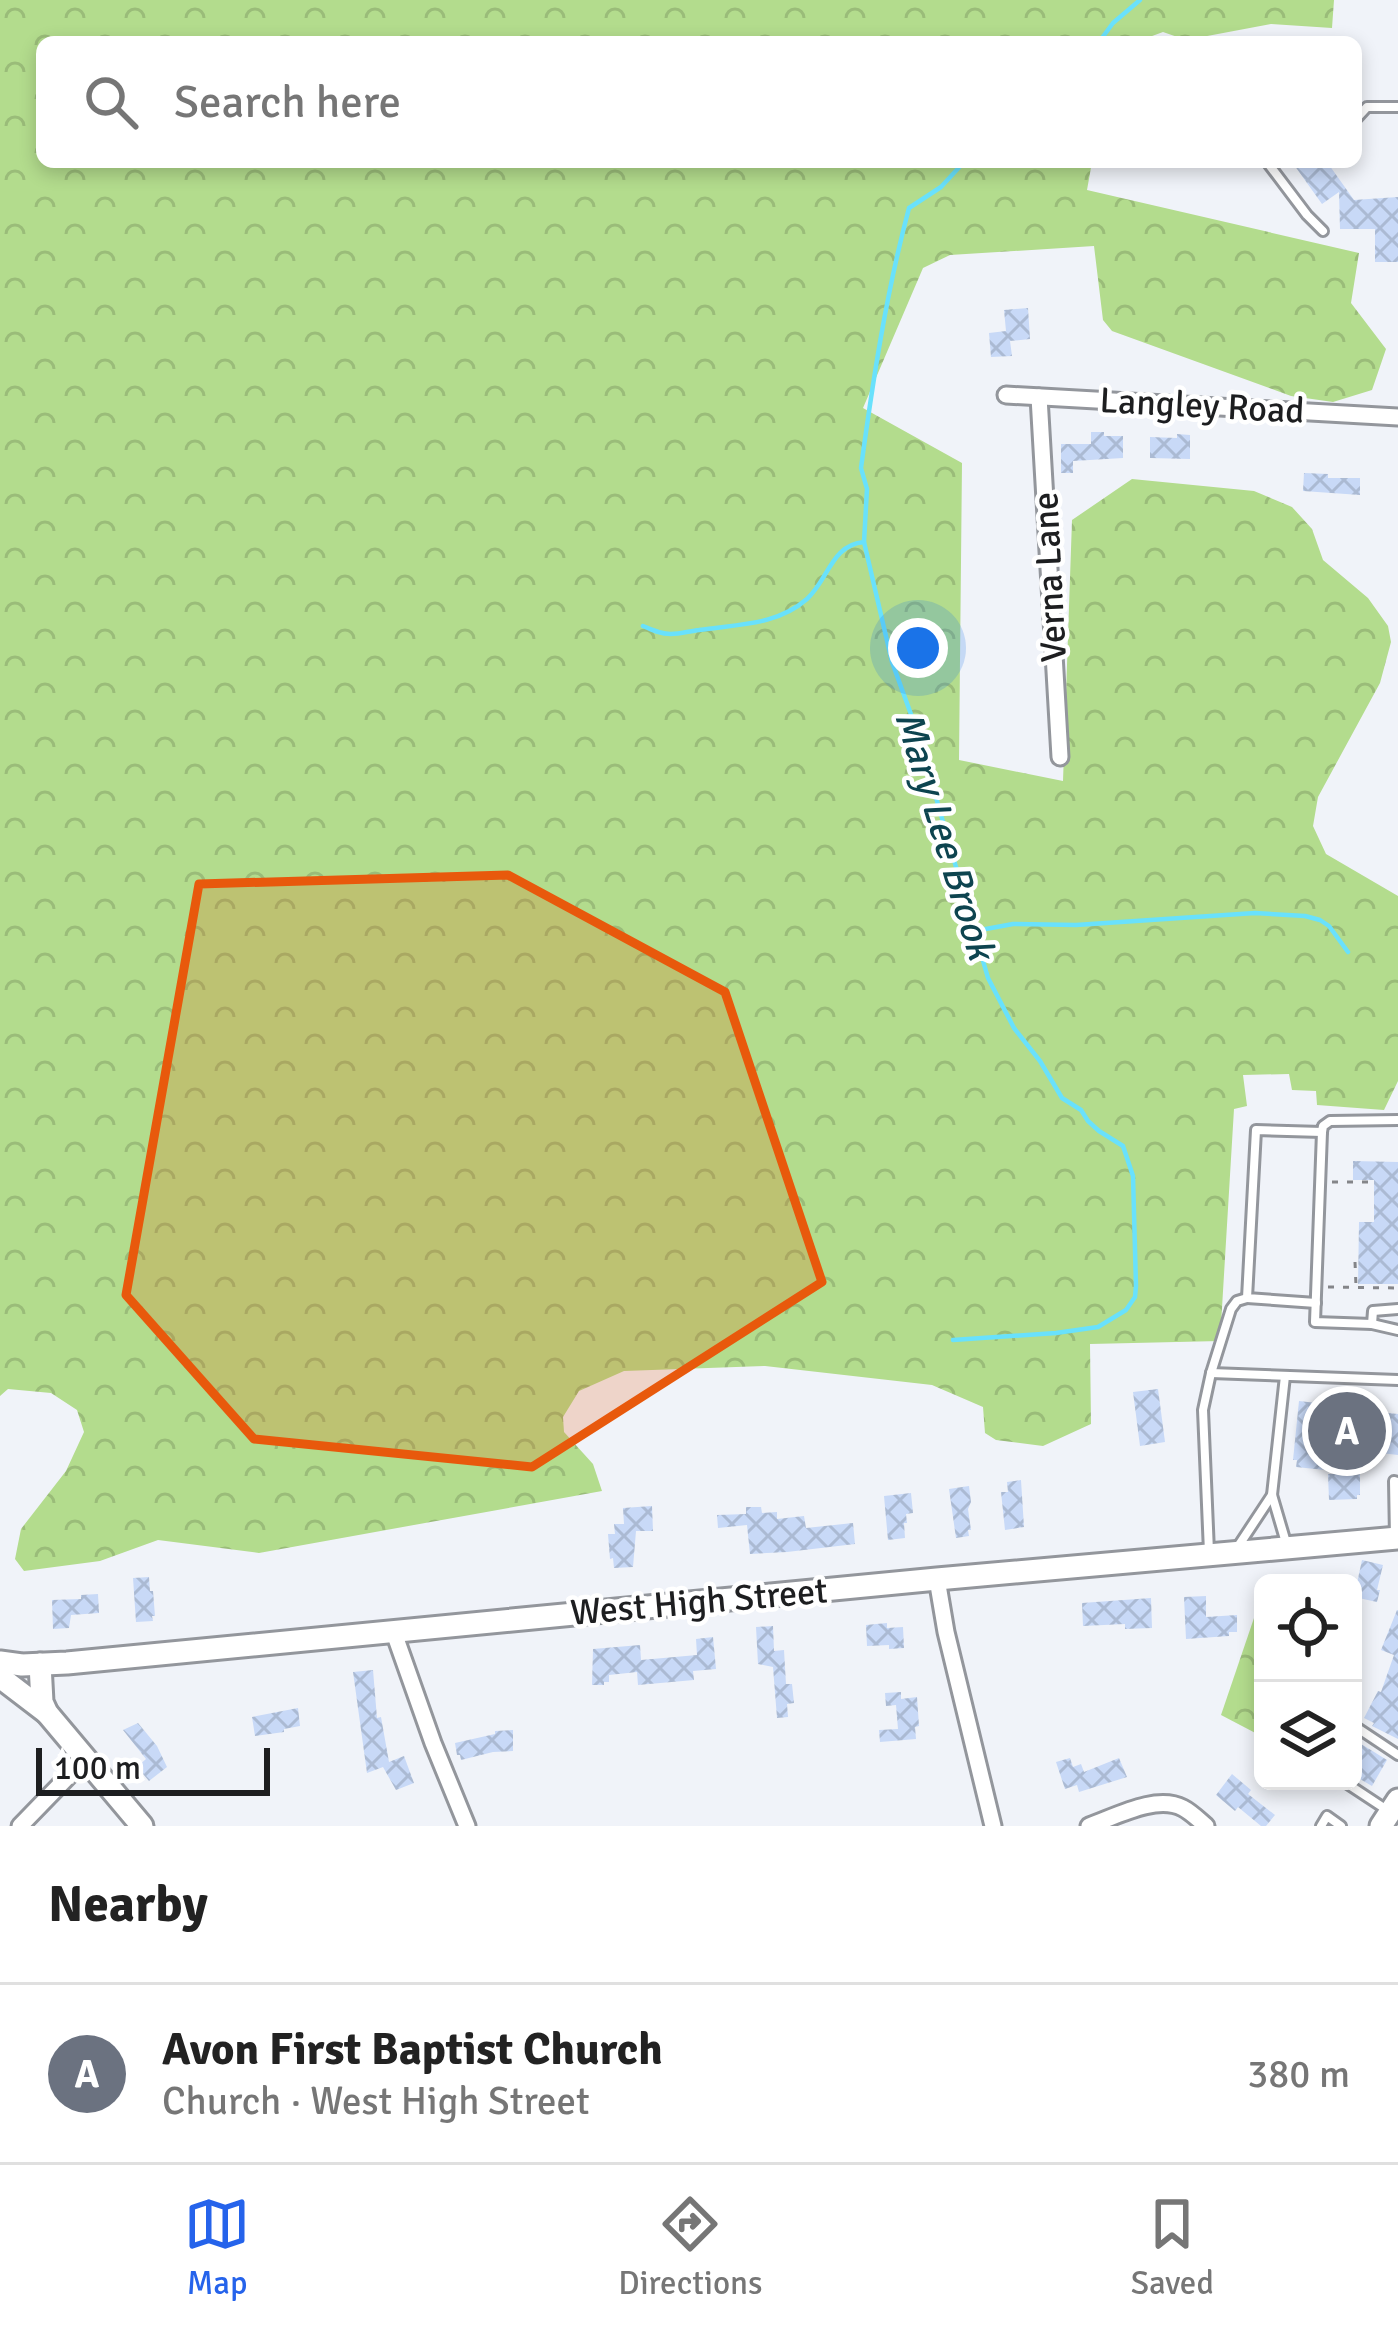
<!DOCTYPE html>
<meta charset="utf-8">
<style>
body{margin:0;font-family:Signika,sans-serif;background:#f2f2f2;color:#222}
.controls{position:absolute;right:36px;bottom:36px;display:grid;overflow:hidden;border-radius:18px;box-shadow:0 6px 18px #0003}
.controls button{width:108px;height:108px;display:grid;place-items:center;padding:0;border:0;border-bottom:3px solid #e0e0e0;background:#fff;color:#222;font:60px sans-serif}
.scale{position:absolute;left:36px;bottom:30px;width:234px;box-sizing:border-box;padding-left:12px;border:6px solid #1d1e20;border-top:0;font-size:33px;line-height:42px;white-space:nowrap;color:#1d1e20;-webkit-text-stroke:9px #fff;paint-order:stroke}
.you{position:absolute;left:918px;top:648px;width:42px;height:42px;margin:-30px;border:9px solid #fff;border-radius:50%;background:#1a73e8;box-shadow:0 0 0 18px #1a73e833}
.badge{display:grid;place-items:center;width:78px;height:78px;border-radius:50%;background:#2563eb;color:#fff;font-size:39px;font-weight:700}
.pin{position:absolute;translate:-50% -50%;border:6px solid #fff;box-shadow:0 3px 12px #0006}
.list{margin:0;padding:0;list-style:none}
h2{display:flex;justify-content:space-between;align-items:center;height:156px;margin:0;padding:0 48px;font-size:51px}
h2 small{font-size:39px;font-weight:400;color:#767676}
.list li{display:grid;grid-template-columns:78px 1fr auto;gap:36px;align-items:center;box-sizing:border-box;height:180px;padding:0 48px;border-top:3px solid #e0e0e0}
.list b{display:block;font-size:45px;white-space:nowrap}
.list p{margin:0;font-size:39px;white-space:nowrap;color:#767676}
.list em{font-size:39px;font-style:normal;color:#767676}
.icon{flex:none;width:66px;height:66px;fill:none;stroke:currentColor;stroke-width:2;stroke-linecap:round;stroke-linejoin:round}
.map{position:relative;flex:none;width:1398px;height:1826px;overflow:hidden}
.search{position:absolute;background:#fff;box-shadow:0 6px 18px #0003;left:36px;right:36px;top:36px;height:132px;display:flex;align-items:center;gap:30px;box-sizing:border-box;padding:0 42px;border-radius:18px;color:#767676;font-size:45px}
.sheet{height:336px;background:#fff}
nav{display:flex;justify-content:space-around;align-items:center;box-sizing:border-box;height:168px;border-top:3px solid #e0e0e0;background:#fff;font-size:33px;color:#767676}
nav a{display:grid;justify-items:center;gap:6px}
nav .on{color:#2563eb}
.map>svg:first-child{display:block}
</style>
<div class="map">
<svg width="1398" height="1826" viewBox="0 0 1398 1826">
<defs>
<pattern id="forest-crowns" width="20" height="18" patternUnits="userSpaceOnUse" patternTransform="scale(3)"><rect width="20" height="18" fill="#b3dc8d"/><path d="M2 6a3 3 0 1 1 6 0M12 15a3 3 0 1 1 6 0" fill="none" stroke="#9abc79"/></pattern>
<pattern id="building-cross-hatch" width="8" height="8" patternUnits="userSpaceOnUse" patternTransform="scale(3)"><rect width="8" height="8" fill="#c8d9f7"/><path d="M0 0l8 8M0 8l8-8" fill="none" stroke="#abbad3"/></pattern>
</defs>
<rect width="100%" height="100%" fill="#f0f3f9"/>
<g fill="url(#forest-crowns)">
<polygon points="0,0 1334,0 1332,28 1271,24 1186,40 1163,32 1136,42 42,42 42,162 1092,162 1087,190 1359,253 1351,303 1386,349 1372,390 1333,402 1291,396 1112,331 1103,320 1094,246 950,255 923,268 863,408 962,463 959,760 1063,781 1072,520 1132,479 1254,491 1292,507 1312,529 1323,560 1368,598 1388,626 1391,642 1380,683 1318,797 1313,826 1326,854 1398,896 1398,1081 1384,1110 1317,1105 1316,1091 1292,1090 1289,1074 1243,1075 1247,1106 1234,1109 1220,1341 1090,1344 1091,1424 1043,1446 996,1440 985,1433 983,1407 932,1385 765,1366 624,1371 579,1391 563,1417 564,1432 593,1464 602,1491 259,1553 158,1540 100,1561 24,1571 15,1559 21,1529 66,1471 84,1432 77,1410 51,1393 8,1389 0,1396"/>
<polygon points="1254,1618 1263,1618 1263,1737 1221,1715"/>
</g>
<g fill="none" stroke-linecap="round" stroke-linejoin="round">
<g stroke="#69e1fc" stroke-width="4.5">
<polyline points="1099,42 1113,23 1140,0"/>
<path d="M643,626C652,630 661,634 671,634C680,634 690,631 699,630C737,624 776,626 807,599C829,579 831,545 864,542"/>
<polyline points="975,931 1013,924 1076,925 1255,913 1305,916 1320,920 1329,926 1348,952"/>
<path d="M953,1340L1056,1333L1098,1327L1126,1310L1135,1297L1136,1286L1133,1176L1123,1146L1099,1131L1088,1121L1081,1110L1062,1098L1040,1061L1014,1028L988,978L916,728L892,662L864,542L867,489L861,468C873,380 886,294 909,208L941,187L964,162"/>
</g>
</g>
<g fill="url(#building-cross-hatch)">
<polygon points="1292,162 1327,162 1354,200 1398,197 1398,262 1375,262 1375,229 1340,229 1339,192 1322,204"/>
<polygon points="1028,308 1030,339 1010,341 1012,356 991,357 989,333 1006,331 1004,310"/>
<polygon points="1091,432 1104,432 1104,436 1123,436 1123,458 1073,461 1073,473 1061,473 1061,444 1091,444"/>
<polygon points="1177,434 1190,435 1190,459 1150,458 1150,437 1177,438"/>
<polygon points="1304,473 1328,474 1328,478 1360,478 1360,495 1303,491"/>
<polygon points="1353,1161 1398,1162 1398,1284 1358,1284 1359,1222 1374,1222 1374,1180 1353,1180"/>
<polygon points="1158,1389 1165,1442 1140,1446 1133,1392"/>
<polygon points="1299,1401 1334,1405 1333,1412 1369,1415 1369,1411 1398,1414 1398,1455 1328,1447 1325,1470 1296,1467 1297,1460 1293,1460"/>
<polygon points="1328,1474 1360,1474 1360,1495 1357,1495 1357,1499 1329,1500"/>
<polygon points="1021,1480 1024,1527 1005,1530 1001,1492 1008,1492 1007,1482"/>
<polygon points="969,1486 971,1502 968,1509 971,1530 968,1530 969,1536 956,1538 949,1489"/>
<polygon points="911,1493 913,1513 906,1514 907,1523 904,1523 905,1538 888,1540 884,1496"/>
<polygon points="652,1506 653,1531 636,1531 633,1567 614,1568 613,1558 610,1559 608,1534 615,1534 614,1524 624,1524 623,1508"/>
<polygon points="746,1507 761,1507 762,1513 777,1512 777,1519 804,1516 806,1528 853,1523 855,1544 787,1552 750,1554 747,1525 718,1528 717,1515 746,1514"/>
<polygon points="1362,1560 1383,1565 1377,1590 1380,1590 1377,1602 1354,1597"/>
<polygon points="149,1577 150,1591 153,1591 155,1616 152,1616 153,1621 136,1622 133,1578"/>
<polygon points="98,1594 99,1613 71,1615 69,1628 53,1629 52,1600 81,1599 81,1595"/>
<polygon points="1206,1596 1206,1617 1237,1615 1237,1632 1229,1632 1229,1636 1186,1639 1184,1597"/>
<polygon points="1151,1598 1152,1628 1125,1629 1125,1624 1083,1626 1082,1603"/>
<polygon points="1397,1610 1398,1610 1398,1739 1372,1726 1374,1723 1364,1718 1378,1691 1381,1692 1394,1655 1381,1650"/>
<polygon points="887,1623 887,1628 903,1627 904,1648 889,1649 889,1645 867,1646 866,1625"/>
<polygon points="773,1626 774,1651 784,1650 786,1684 792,1684 794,1703 787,1704 788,1717 777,1718 773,1667 758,1664 756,1627"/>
<polygon points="713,1637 716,1669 693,1671 694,1680 638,1685 637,1672 609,1675 609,1682 604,1682 604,1685 592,1685 593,1649 640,1645 641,1660 697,1655 696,1639"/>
<polygon points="373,1670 377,1718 381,1717 389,1762 404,1756 414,1783 396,1790 383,1767 367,1773 353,1672"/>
<polygon points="901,1692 901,1699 917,1697 919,1726 915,1727 916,1739 880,1742 879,1730 898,1729 896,1705 886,1706 885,1693"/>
<polygon points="298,1708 300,1726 284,1729 284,1732 255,1736 252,1717"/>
<polygon points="138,1723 157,1746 167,1767 149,1781 137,1767 146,1759 123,1730"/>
<polygon points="513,1730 513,1751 493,1752 461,1760 460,1755 457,1755 455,1743 495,1734 495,1731"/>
<polygon points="1353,1739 1387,1760 1372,1786 1353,1775"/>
<polygon points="1070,1758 1073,1767 1081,1764 1084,1772 1119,1758 1127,1777 1079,1792 1077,1785 1065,1789 1056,1762"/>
<polygon points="1232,1774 1251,1790 1248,1794 1275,1815 1266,1826 1261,1826 1238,1807 1235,1811 1216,1795"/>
</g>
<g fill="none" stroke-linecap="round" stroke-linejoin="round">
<defs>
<g id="lane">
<polyline points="1356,119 1367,107 1398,107"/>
<polyline points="1267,162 1307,215 1323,231"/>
<polyline points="1322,1132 1315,1322 1372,1324 1398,1330"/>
<polyline points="1316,1303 1247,1298 1256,1130 1322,1132 1323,1126 1330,1121 1398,1120"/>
<polyline points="1372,1324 1373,1311 1398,1309"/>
<polyline points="1211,1373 1398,1380"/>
<polyline points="1285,1376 1272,1495 1287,1546"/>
<polyline points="1395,1537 1394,1481 1398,1482"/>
<polyline points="1239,1545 1272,1495"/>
<polyline points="1209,1552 1203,1410 1211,1373 1231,1309 1237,1301 1247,1298"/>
<polyline points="1353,1725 1398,1755"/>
<polyline points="1343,1781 1387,1810"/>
<polyline points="1321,1826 1327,1816 1341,1826"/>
</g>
<g id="street">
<polyline points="1006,395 1398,417"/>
<polyline points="1039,397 1060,757"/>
<polyline points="937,1579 946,1632 993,1826"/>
<polyline points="393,1630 433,1743 467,1826"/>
<polyline points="20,1826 87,1757"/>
<path d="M1089,1826C1115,1817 1156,1794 1183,1808C1191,1812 1199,1820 1206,1826"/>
</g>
<g id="secondary">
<polyline points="0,1662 22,1665 67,1663 937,1579 1398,1538"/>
<polyline points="40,1664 42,1702 47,1713 142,1826"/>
<polyline points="0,1677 47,1713"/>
<polyline points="1381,1826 1398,1800"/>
</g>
</defs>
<use href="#lane" stroke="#93969c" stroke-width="14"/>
<use href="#street" stroke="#93969c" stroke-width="21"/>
<use href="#secondary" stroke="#93969c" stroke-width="27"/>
<g stroke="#848589" stroke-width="3" stroke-dasharray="6 9" stroke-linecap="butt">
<polyline points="1332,1182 1372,1182"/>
<polyline points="1355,1262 1356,1286"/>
<polyline points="1328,1287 1398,1288"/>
</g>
<use href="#lane" stroke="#fff" stroke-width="8"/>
<use href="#street" stroke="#fff" stroke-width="15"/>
<use href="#secondary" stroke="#fff" stroke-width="21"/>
</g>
<path fill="#e8590c" fill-opacity="0.2" stroke="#e8590c" stroke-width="9" stroke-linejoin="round" d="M508,875L725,992L822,1282L532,1467L254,1439L126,1295L199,884Z"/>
<g text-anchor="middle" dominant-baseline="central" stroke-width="9" stroke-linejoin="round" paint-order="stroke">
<g font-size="36" fill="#1d1e20" stroke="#fff">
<text transform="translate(1202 406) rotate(3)">Langley Road</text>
<text transform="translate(1050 577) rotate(-93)">Verna Lane</text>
<text transform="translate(699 1602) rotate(-5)">West High Street</text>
</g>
<g font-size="39" font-style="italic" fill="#0d444f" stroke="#fff">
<text transform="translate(945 835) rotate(73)">Mary Lee Brook</text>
</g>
</g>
</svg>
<div class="controls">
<button><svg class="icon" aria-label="locate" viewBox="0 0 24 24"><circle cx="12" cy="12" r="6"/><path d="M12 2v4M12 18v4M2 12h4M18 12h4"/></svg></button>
<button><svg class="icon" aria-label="layers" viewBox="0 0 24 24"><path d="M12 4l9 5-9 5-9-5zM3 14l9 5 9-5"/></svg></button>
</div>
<div class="scale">100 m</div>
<div class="you"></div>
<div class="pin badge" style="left:1347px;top:1431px;background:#6b7280">A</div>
<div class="search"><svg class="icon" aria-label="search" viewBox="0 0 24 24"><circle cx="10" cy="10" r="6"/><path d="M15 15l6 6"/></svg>Search here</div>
</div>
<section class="sheet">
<h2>Nearby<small></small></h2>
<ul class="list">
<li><span class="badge" style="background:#6b7280">A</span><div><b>Avon First Baptist Church</b><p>Church · West High Street</p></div><em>380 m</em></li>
</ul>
</section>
<nav>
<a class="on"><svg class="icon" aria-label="map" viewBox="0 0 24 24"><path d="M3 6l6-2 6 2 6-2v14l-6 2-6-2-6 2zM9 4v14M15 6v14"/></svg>Map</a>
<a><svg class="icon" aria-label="directions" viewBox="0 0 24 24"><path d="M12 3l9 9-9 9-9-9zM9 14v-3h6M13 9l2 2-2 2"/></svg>Directions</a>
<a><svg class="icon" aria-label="saved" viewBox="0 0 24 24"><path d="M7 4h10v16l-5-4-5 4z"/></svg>Saved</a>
</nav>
